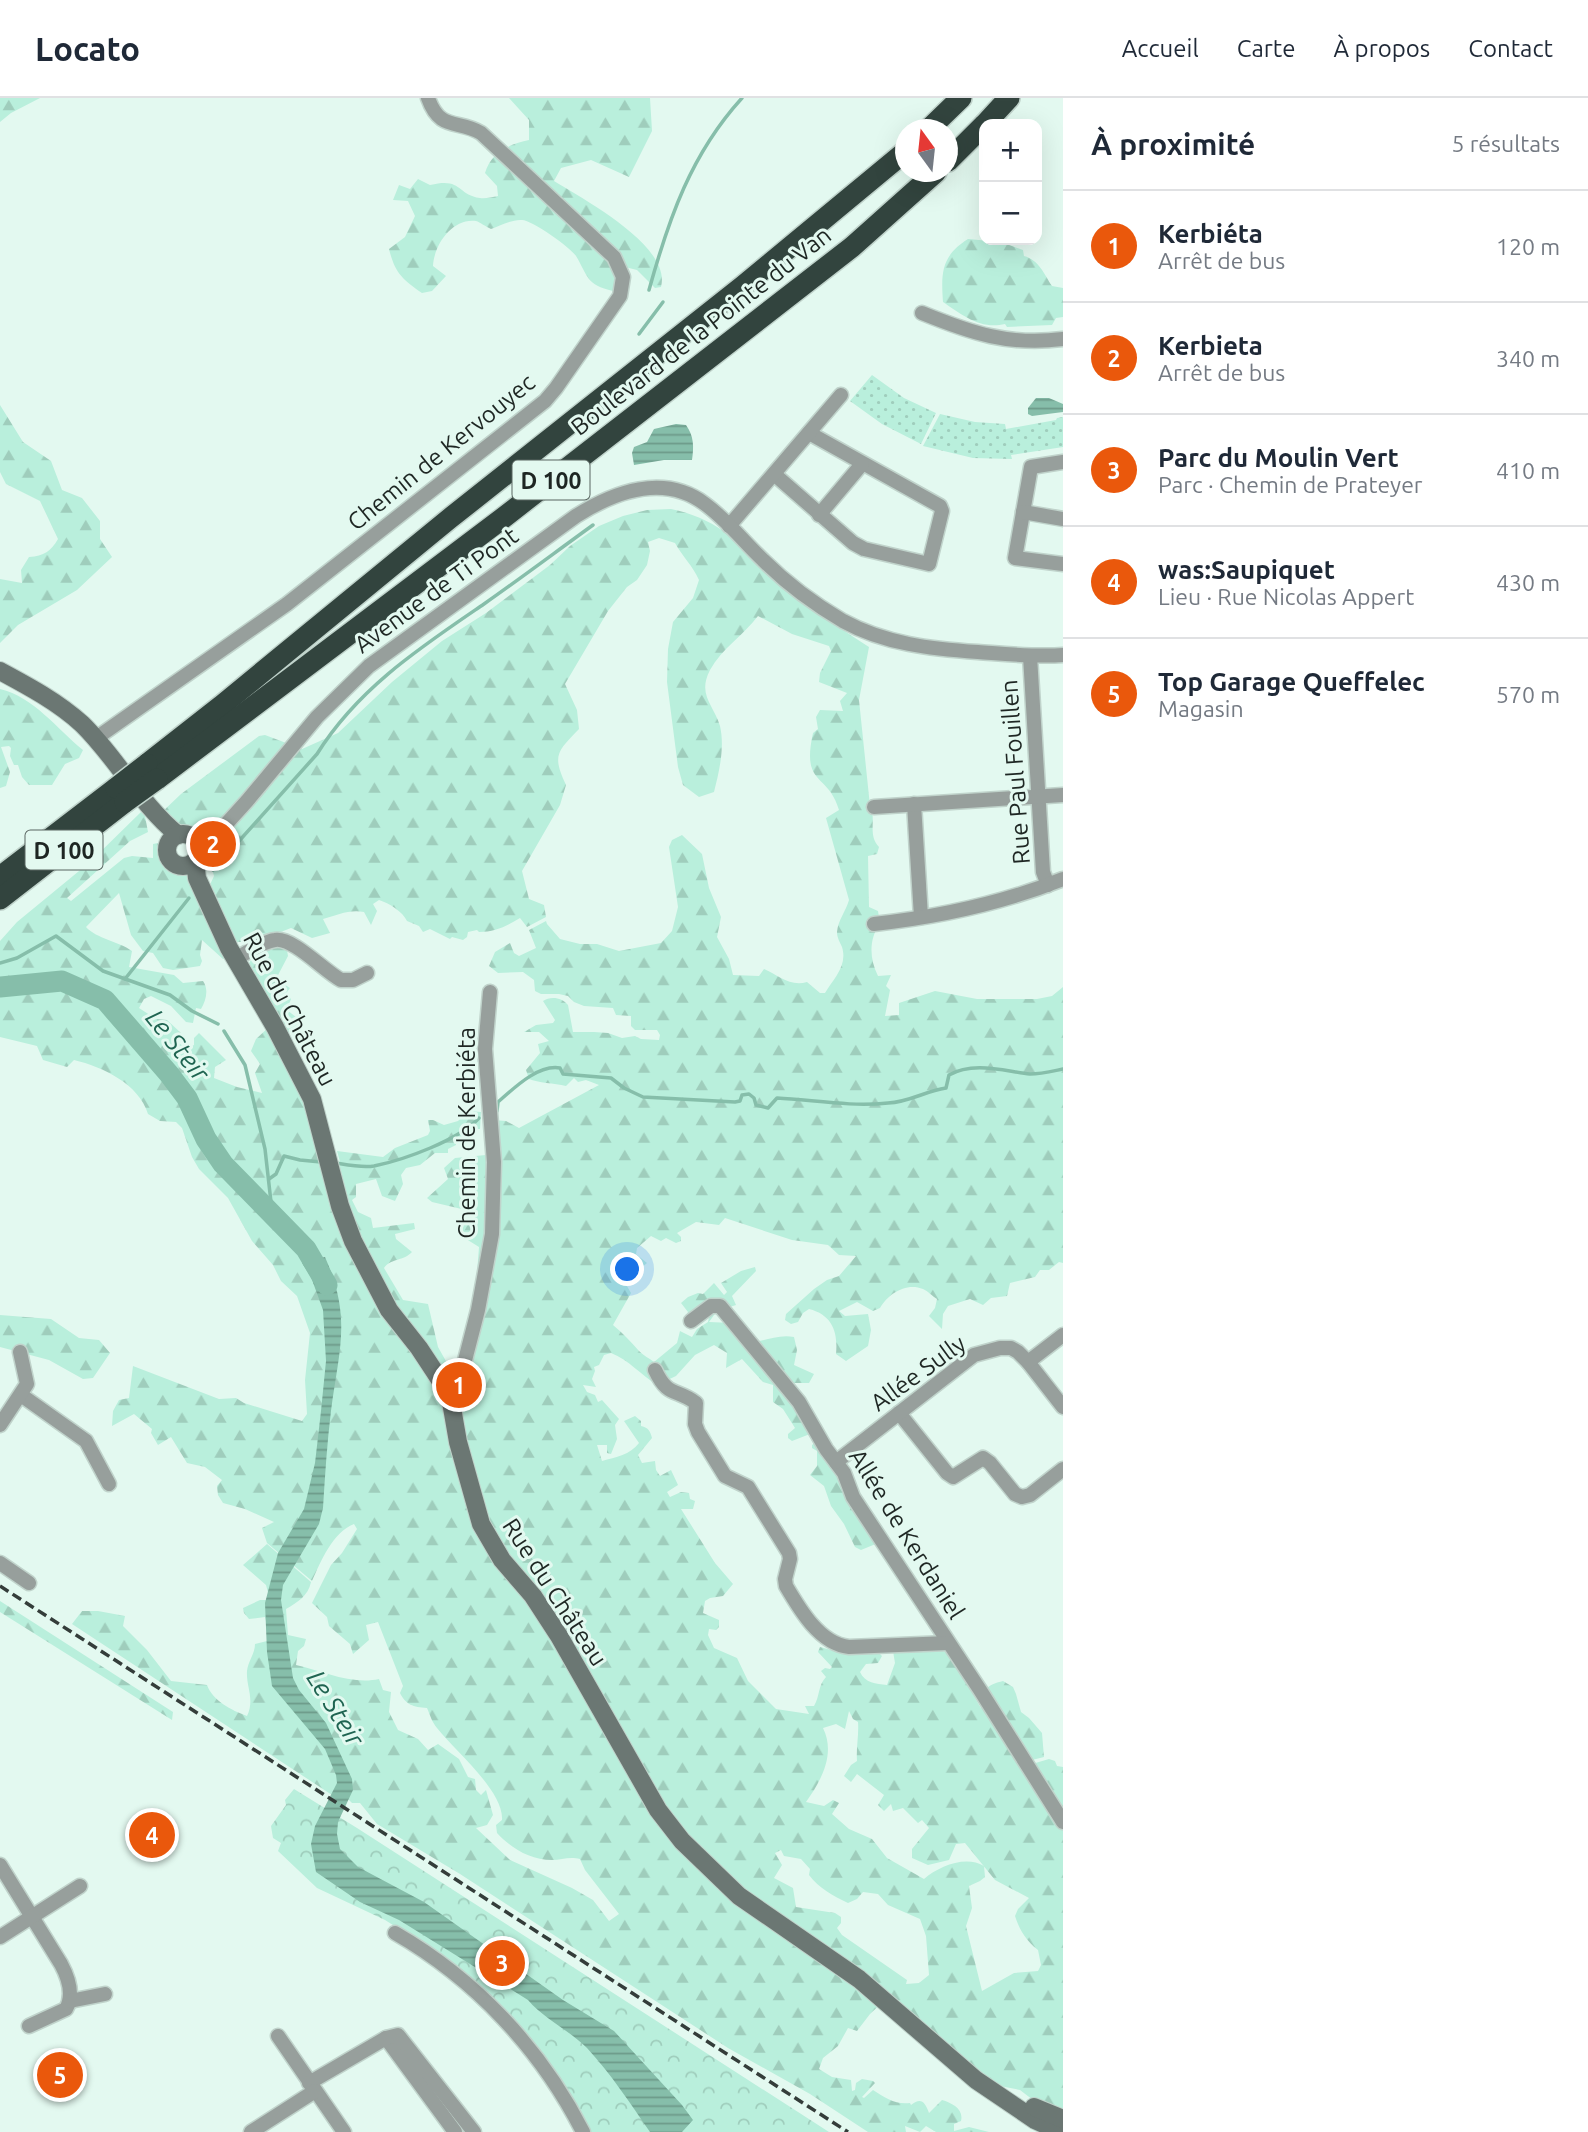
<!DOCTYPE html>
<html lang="fr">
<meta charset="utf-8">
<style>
body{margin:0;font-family:Ubuntu,sans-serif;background:#f2f2f3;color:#1f2937}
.controls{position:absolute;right:21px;top:21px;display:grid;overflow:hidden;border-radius:14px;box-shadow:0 7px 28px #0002}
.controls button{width:63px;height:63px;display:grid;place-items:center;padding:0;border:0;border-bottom:2px solid #e0e1e3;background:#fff;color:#1f2937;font:35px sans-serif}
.compass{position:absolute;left:895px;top:21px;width:63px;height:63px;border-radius:50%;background:#fff;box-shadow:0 7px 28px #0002;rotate:345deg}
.you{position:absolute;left:628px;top:1172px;width:24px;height:24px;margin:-18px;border:5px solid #fff;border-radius:50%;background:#1a73e8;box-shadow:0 0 0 10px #1a73e833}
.badge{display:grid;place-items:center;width:46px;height:46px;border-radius:50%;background:#ea580c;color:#fff;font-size:23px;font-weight:700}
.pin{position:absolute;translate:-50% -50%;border:4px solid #fff;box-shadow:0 2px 7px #0006}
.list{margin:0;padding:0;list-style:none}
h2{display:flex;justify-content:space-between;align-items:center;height:91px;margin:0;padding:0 28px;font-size:30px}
h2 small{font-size:23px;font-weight:400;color:#747a83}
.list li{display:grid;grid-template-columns:46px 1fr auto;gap:21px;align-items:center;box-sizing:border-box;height:112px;padding:0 28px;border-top:2px solid #e0e1e3}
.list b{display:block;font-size:26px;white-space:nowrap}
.list p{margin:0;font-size:23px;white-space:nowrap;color:#747a83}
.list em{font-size:23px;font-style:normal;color:#747a83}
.map{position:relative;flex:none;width:1063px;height:2034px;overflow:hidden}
header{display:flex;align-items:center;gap:42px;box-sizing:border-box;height:98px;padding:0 35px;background:#fff;border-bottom:2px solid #e0e1e3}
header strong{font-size:33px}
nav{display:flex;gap:38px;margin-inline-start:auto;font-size:24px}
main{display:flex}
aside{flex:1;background:#fff}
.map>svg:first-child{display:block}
</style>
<header>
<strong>Locato</strong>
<nav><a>Accueil</a><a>Carte</a><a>À propos</a><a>Contact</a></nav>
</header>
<main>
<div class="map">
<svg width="1063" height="2034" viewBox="0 0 1063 2034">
<defs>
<pattern id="forest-firs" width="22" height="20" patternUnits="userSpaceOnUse" patternTransform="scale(1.75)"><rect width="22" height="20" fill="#b9efdc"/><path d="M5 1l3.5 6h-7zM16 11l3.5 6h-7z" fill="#9fcdbc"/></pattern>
<pattern id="park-crowns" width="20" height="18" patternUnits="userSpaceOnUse" patternTransform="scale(1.75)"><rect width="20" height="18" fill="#b9efdc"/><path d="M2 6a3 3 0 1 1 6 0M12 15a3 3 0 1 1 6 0" fill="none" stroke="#9fcdbc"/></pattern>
<pattern id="garden-dots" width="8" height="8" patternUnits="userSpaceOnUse" patternTransform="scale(1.75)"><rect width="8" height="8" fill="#b9efdc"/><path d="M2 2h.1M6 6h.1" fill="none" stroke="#9fcdbc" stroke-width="1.8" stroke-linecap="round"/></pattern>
<pattern id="water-rules" width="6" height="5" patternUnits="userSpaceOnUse" patternTransform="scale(1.75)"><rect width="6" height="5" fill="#86beaa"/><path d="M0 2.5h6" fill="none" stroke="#6d9a8a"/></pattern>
</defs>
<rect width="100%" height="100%" fill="#e3f9f0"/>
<g fill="url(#forest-firs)" fill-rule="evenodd">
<polygon points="0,0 40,0 11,15 0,24"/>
<path d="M509,0H650L652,33L629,79L591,62L561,70L554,83C583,101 672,148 661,189L655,190L637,172L625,169L613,193C586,187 588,178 576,158C571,150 532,122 522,122C513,121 499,128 491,131C486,129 480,124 476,123C452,120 434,147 433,168L446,178L432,193L422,195C402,181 395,175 389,151L405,139L415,118L408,103L393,102L399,87L410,91L418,81L430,87C462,79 456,96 480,100C485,101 492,99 498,98L497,88L485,75C491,54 510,46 529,42V22Z"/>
<path d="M968,141L1001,144L1023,152L1024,158C1039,162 1044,176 1052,188L1063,190V219L1056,220L1052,227L1007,229L1005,226C981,232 962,217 943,204C941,175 941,158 968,141Z"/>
<path d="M0,307L23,344L51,363L62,392L82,400L100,423V441L112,459L77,492L18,527L0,545V481L22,485L21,472L29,459C44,458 51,453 58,441L40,403L6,386L0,374Z"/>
<path d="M671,411C726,422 750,457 790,492C815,514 841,531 869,549L859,602L870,708C877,722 867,736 879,749L877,756L868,758L869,809L878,813L880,825C869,841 869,860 878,878L891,877L886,888L890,892L885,918L899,917V905L935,893L977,901H1037L1052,898L1063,889V1165L1059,1164L1049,1172H1040L1035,1179L1010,1185L1007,1198L991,1200L983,1207L970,1201L948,1208L943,1216L942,1231L929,1218L935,1210L937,1201C932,1198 928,1193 923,1191C906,1184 888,1196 880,1210L873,1213L857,1204L839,1213L845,1218L868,1216L871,1232L868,1248L846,1263L836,1256C838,1235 833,1217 809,1211L803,1215L798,1224L791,1226L785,1222L786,1216L814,1191L827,1182L839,1178L856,1158L839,1157L828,1147L792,1142L725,1120L719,1127L696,1124L677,1135L681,1139V1143L676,1145L666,1140L661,1143L651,1138L637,1150L636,1156L647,1165L640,1171L626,1158L617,1171L631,1195L613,1227C623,1235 631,1244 639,1253C644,1258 649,1260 654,1264L677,1245L680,1233L692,1239L697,1231L708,1224L709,1219L689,1227L683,1223L688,1214L681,1205L688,1199L698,1195L703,1196L714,1185L724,1197L727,1194L721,1185L741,1173L755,1169L756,1173L732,1198L736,1207L717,1213L709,1224L732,1225L749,1244C765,1244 777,1236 794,1239L797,1252L794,1267L814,1276L809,1285H785L883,1443L861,1452L855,1449L844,1426L831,1408L824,1388L810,1377L817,1368V1353L812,1350V1347L816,1344L810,1336L792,1343L788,1340V1336L795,1330L783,1311L773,1304V1287L763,1284L742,1261L726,1270L727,1255L714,1247L695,1257L676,1278L657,1287C641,1277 629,1262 611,1255L604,1257L599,1267L594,1269L595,1273L592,1281L596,1289L583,1287L587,1294L595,1297L598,1304L602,1302L619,1321L615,1327L617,1341L611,1356L607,1355V1347H597L602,1363C616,1359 630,1357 639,1345L624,1323L635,1318L641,1323V1328C649,1330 650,1333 652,1340L638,1357L642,1365L655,1363L656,1372L660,1378L671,1372L678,1387L667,1394L670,1399L681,1394L689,1395L690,1401L695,1403L693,1411H681L715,1465L733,1486L723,1498L710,1500L705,1503L703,1515L719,1522V1529L716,1532L709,1531L708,1537L714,1550L737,1560L748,1583L776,1611L809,1616L805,1608H814C820,1598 818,1587 826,1579L821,1573L825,1570L830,1571L832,1569L818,1554L820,1549L846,1556L879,1555L882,1558L878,1565L866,1566L860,1574C865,1585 876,1586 887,1587L895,1565L893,1553C905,1553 928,1549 939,1551C954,1555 972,1596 981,1610L986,1611C984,1592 983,1588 1003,1583L1013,1589L1016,1596L1021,1614L1029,1620L1042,1635L1044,1659L1032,1662L1022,1669L1049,1661L1055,1663L1057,1668L1063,1669V2025L1020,1992L995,1987L966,1966L941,1940L887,1900L870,1916L857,1933L848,1930L838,1948L823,1960L819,1971L832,1979L851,1982L852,1993L855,1992L856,1985L862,1981L873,1983L875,1985L862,1999L864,2000L873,1992C885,2000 896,2007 910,2005L911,2007C921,1999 925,2004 929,2015L942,2002C952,2005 964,2011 961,2023L954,2026V2033L969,2029L989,2034H936L926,2028L920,2034L905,2028L906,2034H868L810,1996L728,1950L460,1776L377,1726L360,1705H352L344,1697H332L72,1526L82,1513H98L125,1518L123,1528L147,1552L171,1583L207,1587C213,1603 231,1612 247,1618C255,1601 246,1589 247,1573C248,1563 255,1556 255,1546L271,1542L265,1519L249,1521L244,1515L243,1510L260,1502H270L266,1487L243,1467L267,1446L311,1484C308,1498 298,1504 286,1511L288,1537L306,1541L304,1548L298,1553L296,1567C322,1573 352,1587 379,1581L383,1592L391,1594L389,1614L398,1632L418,1641L428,1652L438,1646L459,1661L468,1679L475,1681L476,1692L481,1697L486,1692L493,1717L487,1727L476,1730L510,1762L572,1790L593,1802L609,1823L619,1816L585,1772L580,1761C569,1758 562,1762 552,1762C530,1762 511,1750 497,1735L496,1727L502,1722C504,1693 455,1653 437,1630C432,1624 430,1617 427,1610C413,1609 406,1607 400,1595L403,1588L378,1524L366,1527L369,1542L353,1556L350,1546L329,1528L327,1519L312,1505L331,1467L342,1455L357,1431L354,1426C333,1434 321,1463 312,1483L267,1445L262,1430L274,1424L245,1411L223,1405L218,1397L217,1388L222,1382L205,1369L187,1365L171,1339L158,1347L151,1335L152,1331L134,1316L112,1328L113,1313L119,1302L129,1300L133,1268L219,1301L236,1300L244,1305L302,1323L307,1316L305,1282L310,1235L297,1198L281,1183L273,1167L252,1143L228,1100L199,1071L192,1059L182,1030L176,1024L160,1023L148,1016C139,986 103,969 74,962L67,969L43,962L37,948L0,939V843L17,824L90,764L141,714L145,718L148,734L130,743L67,800L71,803L124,760L132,758L153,760V746L158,745L167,767L188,775L208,791L214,778L209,760L213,747L205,730L194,728L188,740L174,731L160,716L181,696L259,638L265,637L302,651L338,635L392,584L442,543L486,515L550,467L570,448L599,428L623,418L647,412ZM659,440L675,445C682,458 693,468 699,482L693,500L673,524L668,551L667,584L678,669L683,687L699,699L714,694C719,674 725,650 720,628C714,607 697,597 710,572C722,550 744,537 758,518L792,536L829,548L831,553L820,575L819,584L847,595L840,603L843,613L820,612L816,619L818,631L813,635C801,689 828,674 839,712L826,720L849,802C846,813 838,822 837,834C837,840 840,844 842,849C848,868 833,881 825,895H820L807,884C790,889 778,877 764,871L759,878L733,877L729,861L717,839L721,819L709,790L702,756L682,737L672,742L669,749L678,809L672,833L661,845L619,853L597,846H580L560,841L547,826L546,823L529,832L536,850L519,858L514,855L510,845L495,854L489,868L498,875L523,874L534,882L535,893L541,896H559L568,898L574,904L584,908L613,910L616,917L631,918V928L635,932H657L660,937L659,942L641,941L635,938L622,940L608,935L594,934H573L568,907C562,899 550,898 543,903L555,922L553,925L536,927L524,934H539L549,943L538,946L540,955L526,972L529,981C538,985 554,985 566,988L574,980L578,984L586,982L599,987L519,1030L506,1023L493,1022L496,1056L455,1060L444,1070L448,1081L427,1100L432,1104L470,1113L475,1120L462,1119L463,1139L479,1149L476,1188L460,1288L438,1249L428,1206L403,1202L384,1170C391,1160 404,1163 412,1154L396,1141L395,1136L415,1131L414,1125L373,1130L371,1120L358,1114L352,1102L356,1099V1086L376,1081L382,1098L395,1103L403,1086L401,1077L406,1070L420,1067L435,1055H448V1051L456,1047V1041L461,1040L462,1045L472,1041L468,1035L470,1031H480L481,1014L468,1013L458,1023L444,1027L433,1022H428L430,1033L428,1037L395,1050L383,1059L337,1053L340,1064L329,1066L289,935L301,923L287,912L291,901L287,894L290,890L276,881L288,858L287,852L279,848H267L252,860L246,871L269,929L256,941L251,953L260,966L255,975L262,995L237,989L214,980L215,969L226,962L199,935L194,940V947L188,950L176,944L181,935L167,922L156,921L139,910L144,901L151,898L171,908L186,924L193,925L196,910L201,911C206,903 209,891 203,883L183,885L174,877L129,869L132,853C118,843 97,841 86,829L119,795L131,837L143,853L153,855L163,870L173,872L200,868L202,863L200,857L202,842L223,861L227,858L232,844H255L291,830L312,840L330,835L323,821C337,817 350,811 364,814L371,827L377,813L373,806L379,802C389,805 403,814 407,823L419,828L423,834L430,831L450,841L452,839L463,842L467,839L468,834L477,832L479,834C495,834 507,828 520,820L527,829L546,819L544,807L529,801L522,773L560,707L566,687C552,657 557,654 579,631L577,612L565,586L608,513L627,489L637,482L647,467L650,453L648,444ZM849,1613L853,1621L858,1624C859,1637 856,1650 857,1663L851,1667L844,1678L851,1684L857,1676L884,1697L878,1707L884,1713L891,1706L893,1713L903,1710L918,1725L922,1722L929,1730L912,1751V1760L928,1767L949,1762L956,1746L965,1745L995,1782L1029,1800L1018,1811L1015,1818C1020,1833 1026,1842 1038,1852L1041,1867L1038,1873L1014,1875L982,1893L966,1828L972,1810L969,1788L980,1783L985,1779L984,1768C966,1757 939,1768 924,1781L887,1760L872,1741L849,1731L832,1716L839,1705L833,1702L824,1708L806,1704C821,1683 836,1656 823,1630L836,1626L845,1631ZM781,1752L784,1758L801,1761L810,1771L809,1777C819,1790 833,1798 848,1805L857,1801L863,1794L878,1796L888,1807L920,1821L926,1838L929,1877L919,1885L906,1886L907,1882L842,1837L837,1830L841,1825V1819L835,1815L796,1809L793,1790L774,1780L782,1767L775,1755Z"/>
<path d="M0,591C34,599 57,631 83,652L79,660L65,666L52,687H29L22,679L18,667H14L10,658L11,650L9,648L1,649L10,674L6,688L0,690Z"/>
<polygon points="0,1217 51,1221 79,1240 99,1242 110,1255 93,1280 83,1281 49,1262 0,1249"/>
<polygon points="0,1503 173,1614 172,1622 0,1514"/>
</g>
<polygon fill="url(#park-crowns)" points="294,1691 357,1730 829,2034 590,2034 575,2004 541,1955 447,1879 431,1851 385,1822 317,1790 278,1753 281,1745 273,1740 271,1728 286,1707 285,1702"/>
<g fill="url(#garden-dots)">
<polygon points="872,277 904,300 936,315 921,346 882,326 850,303"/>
<polygon points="940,316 975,324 1005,326 1006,331 1056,322 1057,320 1063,319 1063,349 1011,357 1012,361 973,360 923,348"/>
</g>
<g fill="url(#water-rules)">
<polygon points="1036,300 1049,300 1063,306 1063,314 1032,318 1028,316 1028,310"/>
<path d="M676,326L686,327C694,338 694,349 692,362H664L634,367L632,355L634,349L647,344L654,331Z"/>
<path d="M325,1159C352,1220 339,1251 331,1313C327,1345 325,1378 323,1410L319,1426L283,1487L281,1502L293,1580L299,1592L326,1625L352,1681L353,1692L338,1724L337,1736L340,1751L358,1769L424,1804L563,1902L614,1933L682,2007L693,2022L682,2034H650C630,2005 611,1976 587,1950C569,1932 544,1921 528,1902L399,1822L360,1804L316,1774L311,1746L315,1728L337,1685L336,1677L325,1651L272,1588L267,1554L265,1505L278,1455L304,1411L315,1365L321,1313L326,1263L323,1212L311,1179L302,1165Z"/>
</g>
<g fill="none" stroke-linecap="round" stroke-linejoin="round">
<g stroke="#86beaa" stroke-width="3.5">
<path d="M649,192C669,120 691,56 742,0"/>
<polyline points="639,236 663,204"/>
<path d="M213,772L317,656C358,590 421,549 484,506C521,480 557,453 593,427"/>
<polyline points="0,865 17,860 56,838 103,873 170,897 192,913 218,926"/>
<polyline points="125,881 189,800"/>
<polyline points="224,933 245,967 265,1051 272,1113"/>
<path d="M497,1013L498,1004C513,991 538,966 560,970L563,976L611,980L624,990L643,999L735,1004L740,1003L742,997L749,996L754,1000L756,1007L768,1010L777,1000C814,1002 850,1009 888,1005C910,1004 925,993 946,990L949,977C973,963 1004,973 1030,976C1041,976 1053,973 1063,971"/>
<path d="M336,1065C348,1067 362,1070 374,1068C404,1062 459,1042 479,1020"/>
<polyline points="269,1081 276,1076 284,1058 300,1062 321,1064"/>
</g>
<polyline stroke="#86beaa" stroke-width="21" points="0,889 62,883 105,902 169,976 187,1000 206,1041 223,1066 306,1151 327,1187"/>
<defs>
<g id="street">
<path d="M922,215C971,235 1009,248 1063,241"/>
<polyline points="1063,364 1031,369 1015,460 1063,466"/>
<polyline points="774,376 853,445 864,451 929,466 942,413 940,408 809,335"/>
<polyline points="1023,414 1063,421"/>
<polyline points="819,417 862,366"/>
<polyline points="729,428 841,297"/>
<polyline points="1030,558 1043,774 1048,787"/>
<path d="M95,641L287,506L545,303L556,290L620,198L623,179L614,159L481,35C458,21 440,34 428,0"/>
<polyline points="914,706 921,819"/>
<polyline points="874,709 1063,697"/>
<polyline points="194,741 216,733"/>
<path d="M199,751L209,745L247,703L317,619L369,568L576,418C614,394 664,375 705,406C727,422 744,444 763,462C787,486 814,506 843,523C885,546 932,551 978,554C1006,556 1034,559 1063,557"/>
<path d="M874,826C938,819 1003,805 1063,781"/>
<path d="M235,861C247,855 261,844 275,842C293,839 324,873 341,882H353L367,875"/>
<polyline points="691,1223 711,1208 720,1208 799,1304 826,1351 844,1375 853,1399 980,1592 1063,1724"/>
<polyline points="1028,1264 1063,1309"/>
<path d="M655,1272C668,1300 676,1290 696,1305L695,1326L698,1334L725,1378L748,1389L789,1455L790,1461L785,1481L786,1488C800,1512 820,1546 849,1549L948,1545"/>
<polyline points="446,1291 457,1284 463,1270 478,1212 492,1136 494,1064 485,951 490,894"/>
<polyline points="21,1297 86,1343 109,1386"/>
<polyline points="899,1315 947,1375 953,1379 983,1360 990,1365 1015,1396 1022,1399 1030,1397 1063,1371"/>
<polyline points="0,1327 27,1286 20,1254"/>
<polyline points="836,1364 974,1257 1000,1250 1011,1250 1018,1254 1028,1264 1063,1237"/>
<polyline points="0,1465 29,1485"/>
<path d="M0,1767L61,1866C68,1879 74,1897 66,1911L29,1928"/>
<path d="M395,1835C475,1881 541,1951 583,2034"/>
<polyline points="0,1839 80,1788"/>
<polyline points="70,1903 105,1896"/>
<polyline points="278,1938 344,2034"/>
<polyline points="386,1940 455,2034"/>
<polyline points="309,1985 386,1940 398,1937 474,2034"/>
<polyline points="251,2034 315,1993"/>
</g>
<g id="secondary">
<path d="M0,573C28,588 58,604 82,626C117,660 140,706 178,737"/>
<circle cx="183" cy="752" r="16"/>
<polyline points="195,763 197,780 229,850 275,929 312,1001 340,1108 353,1143 389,1212 419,1250 446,1291 451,1304 458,1344 481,1426 502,1462 533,1498 559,1538 658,1712 682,1743 739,1798 859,1881 976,1982 1035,2022 1061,2034"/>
<polyline points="1034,2009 1063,2021"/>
</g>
<g id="highway">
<polyline points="985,26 1009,0"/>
<polyline points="928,32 961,0"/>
<polyline points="948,63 984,27"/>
<polyline points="147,666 221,608 449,421 743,188 906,53"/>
<polyline points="157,681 503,420 852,149 936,74"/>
<polyline points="0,779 116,690"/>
<polyline points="0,801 125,704"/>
</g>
</defs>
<use href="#street" stroke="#c0d3cb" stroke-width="17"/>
<use href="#secondary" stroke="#c0d3cb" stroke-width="20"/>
<use href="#highway" stroke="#c0d3cb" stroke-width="24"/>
<use href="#street" stroke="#979f9c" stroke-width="14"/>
<use href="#secondary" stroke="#6b7773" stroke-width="18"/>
<use href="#highway" stroke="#32443e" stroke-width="21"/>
<polyline stroke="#343d3a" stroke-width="3.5" stroke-dasharray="10 5" stroke-linecap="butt" points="0,1488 848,2034"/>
<defs>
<g id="highway-bridge">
<polyline points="116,690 147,666"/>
<polyline points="125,704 157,681"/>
</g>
</defs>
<use href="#highway-bridge" stroke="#c0d3cb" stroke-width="24" stroke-linecap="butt"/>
<use href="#highway-bridge" stroke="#32443e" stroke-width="21"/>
</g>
<g text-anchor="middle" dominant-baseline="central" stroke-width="6" stroke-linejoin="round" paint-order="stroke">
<g fill="#e3f9f0" stroke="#596560" stroke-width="2">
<rect x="512.5" y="362.5" width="77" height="39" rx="5"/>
<rect x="25.5" y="732.5" width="77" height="39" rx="5"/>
</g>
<g font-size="23" font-weight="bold" fill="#1e2623">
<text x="551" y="382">D 100</text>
<text x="64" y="752">D 100</text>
</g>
<g font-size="24" fill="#1e2623" stroke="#e3f9f0">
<text transform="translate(701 233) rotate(-38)">Boulevard de la Pointe du Van</text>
<text transform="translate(441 354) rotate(-39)">Chemin de Kervouyec</text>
<text transform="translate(436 492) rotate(-36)">Avenue de Ti Pont</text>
<text transform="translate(1015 674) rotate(-94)">Rue Paul Fouillen</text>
<text transform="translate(290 911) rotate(62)">Rue du Château</text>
<text transform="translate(466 1035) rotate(-90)">Chemin de Kerbiéta</text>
<text transform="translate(918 1275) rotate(-36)">Allée Sully</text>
<text transform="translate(907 1436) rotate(58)">Allée de Kerdaniel</text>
<text transform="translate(555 1494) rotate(57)">Rue du Château</text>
</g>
<g font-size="26" font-style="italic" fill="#1f6451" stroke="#e3f9f0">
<text transform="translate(178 947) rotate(51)">Le Steir</text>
<text transform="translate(336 1610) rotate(58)">Le Steir</text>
</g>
</g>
</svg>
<div class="controls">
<button>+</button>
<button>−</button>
</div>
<svg class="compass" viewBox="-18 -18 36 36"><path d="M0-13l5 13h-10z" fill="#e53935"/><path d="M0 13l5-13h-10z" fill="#747a83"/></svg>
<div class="you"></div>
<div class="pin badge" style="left:459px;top:1287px">1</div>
<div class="pin badge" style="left:213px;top:746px">2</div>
<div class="pin badge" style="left:502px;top:1865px">3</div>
<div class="pin badge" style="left:152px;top:1737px">4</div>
<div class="pin badge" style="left:60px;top:1977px">5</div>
</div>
<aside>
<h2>À proximité<small>5 résultats</small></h2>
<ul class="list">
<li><span class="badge">1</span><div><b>Kerbiéta</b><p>Arrêt de bus</p></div><em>120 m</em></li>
<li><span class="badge">2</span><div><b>Kerbieta</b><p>Arrêt de bus</p></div><em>340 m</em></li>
<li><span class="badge">3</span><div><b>Parc du Moulin Vert</b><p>Parc · Chemin de Prateyer</p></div><em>410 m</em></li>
<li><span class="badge">4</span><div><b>was:Saupiquet</b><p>Lieu · Rue Nicolas Appert</p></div><em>430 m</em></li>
<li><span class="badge">5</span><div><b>Top Garage Queffelec</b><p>Magasin</p></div><em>570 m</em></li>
</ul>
</aside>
</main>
